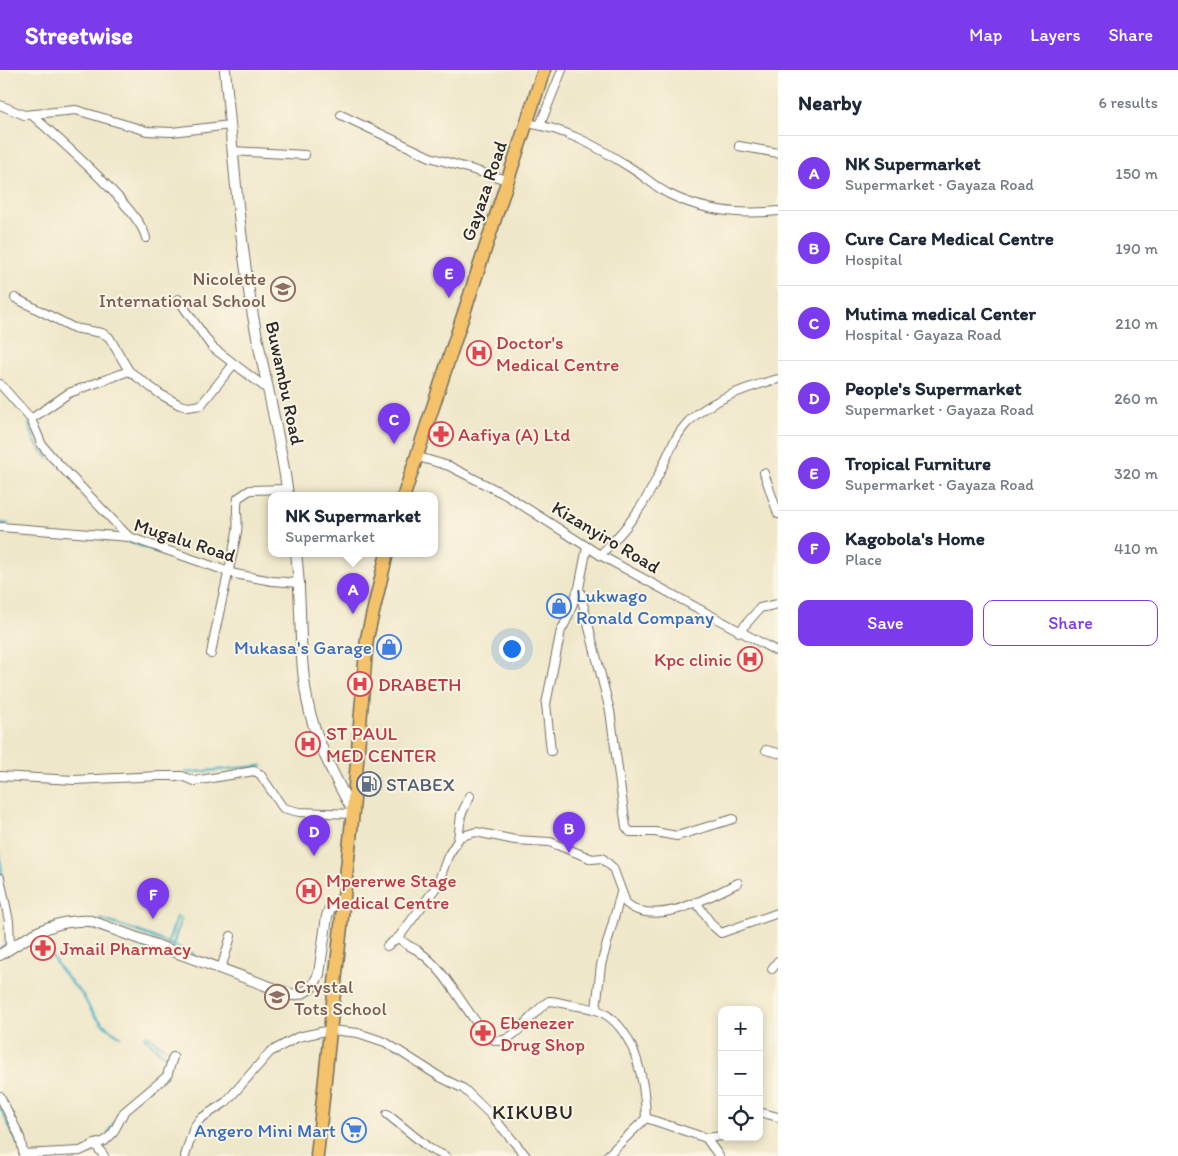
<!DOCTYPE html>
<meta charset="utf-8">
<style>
body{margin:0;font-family:Itim,sans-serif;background:#f2f2f3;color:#1f2937}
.controls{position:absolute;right:15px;bottom:15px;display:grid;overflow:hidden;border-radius:10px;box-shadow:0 2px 8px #0003}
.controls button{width:45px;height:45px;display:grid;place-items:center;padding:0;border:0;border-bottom:1px solid #e0e1e3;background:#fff;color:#1f2937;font:25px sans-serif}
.you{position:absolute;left:511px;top:578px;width:18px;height:18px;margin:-12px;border:4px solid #fff;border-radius:50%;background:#1a73e8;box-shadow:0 0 0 8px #1a73e833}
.badge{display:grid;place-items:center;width:32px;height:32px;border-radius:50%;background:#7c3aed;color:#fff;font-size:16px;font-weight:700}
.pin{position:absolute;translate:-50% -41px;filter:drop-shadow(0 1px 2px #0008)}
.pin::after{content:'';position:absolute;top:26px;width:18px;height:15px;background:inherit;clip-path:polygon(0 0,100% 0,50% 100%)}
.popup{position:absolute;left:268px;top:422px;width:170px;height:65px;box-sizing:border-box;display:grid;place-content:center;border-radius:10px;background:#fff;filter:drop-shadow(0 1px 4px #0005);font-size:16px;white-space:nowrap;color:#747a83}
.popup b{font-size:19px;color:#1f2937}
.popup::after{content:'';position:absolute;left:50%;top:100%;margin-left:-10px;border:10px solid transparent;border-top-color:#fff}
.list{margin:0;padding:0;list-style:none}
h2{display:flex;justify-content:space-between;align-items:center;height:65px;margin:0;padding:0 20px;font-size:21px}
h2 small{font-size:16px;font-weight:400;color:#747a83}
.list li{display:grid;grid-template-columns:32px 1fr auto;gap:15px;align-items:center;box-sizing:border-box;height:75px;padding:0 20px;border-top:1px solid #e0e1e3}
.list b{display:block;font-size:19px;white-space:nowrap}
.list p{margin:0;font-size:16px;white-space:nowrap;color:#747a83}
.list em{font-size:16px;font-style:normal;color:#747a83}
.actions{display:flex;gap:10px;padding:15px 20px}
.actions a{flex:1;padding:11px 0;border:1px solid #7c3aed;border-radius:10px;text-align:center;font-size:18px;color:#7c3aed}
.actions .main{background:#7c3aed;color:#fff}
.icon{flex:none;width:28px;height:28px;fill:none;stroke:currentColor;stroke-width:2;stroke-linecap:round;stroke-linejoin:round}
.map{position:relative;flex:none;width:778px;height:1086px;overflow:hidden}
header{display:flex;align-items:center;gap:30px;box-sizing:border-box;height:70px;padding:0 25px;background:#7c3aed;color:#fff}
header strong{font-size:24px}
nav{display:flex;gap:28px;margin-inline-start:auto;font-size:18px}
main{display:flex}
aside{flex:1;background:#fff}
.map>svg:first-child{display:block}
</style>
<header>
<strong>Streetwise</strong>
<nav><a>Map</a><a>Layers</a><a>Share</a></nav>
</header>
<main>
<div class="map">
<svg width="778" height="1086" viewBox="0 0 778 1086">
<rect width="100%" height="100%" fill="#fcf5e5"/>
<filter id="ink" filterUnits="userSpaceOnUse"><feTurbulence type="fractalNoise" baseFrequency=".02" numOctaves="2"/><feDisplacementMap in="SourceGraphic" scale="10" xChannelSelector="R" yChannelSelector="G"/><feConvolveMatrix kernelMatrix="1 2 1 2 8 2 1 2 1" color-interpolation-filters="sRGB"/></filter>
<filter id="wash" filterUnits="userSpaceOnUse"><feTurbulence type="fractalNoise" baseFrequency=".0096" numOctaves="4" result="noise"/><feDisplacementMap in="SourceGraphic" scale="20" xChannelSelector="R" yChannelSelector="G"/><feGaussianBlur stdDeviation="1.12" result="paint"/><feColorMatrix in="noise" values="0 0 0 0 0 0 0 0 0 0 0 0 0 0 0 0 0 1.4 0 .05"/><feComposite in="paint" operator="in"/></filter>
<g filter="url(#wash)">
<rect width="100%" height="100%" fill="#efe7c9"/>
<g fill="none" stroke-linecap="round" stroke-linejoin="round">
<g stroke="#45b1c3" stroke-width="2.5">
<polyline points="29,354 35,372 48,388"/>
<polyline points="0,453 8,454"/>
<polyline points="123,470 174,487"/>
<polyline points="134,703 146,703"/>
<polyline points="184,703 262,696"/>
<polyline points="117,704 129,704"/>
<polyline points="0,784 2,807"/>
<polyline points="100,849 140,862 194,884"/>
<path d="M62,858C97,852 133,874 165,886"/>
<path d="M43,865C48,887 66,907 81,923C85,927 86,932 89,937C97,950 107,959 120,966"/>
<polyline points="168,873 177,847"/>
<polyline points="173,875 181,848"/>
<polyline points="0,878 8,873"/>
<polyline points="147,965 164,978 174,981"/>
<polyline points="144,967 166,987 166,997"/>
<polyline points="0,1037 19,1076"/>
<polyline points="108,1063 115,1051"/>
<polyline points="77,1086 97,1078"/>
</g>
</g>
</g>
<g filter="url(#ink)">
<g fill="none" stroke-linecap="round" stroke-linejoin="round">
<defs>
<g id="minor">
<polyline points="0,35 24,45 76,40 147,61 172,62 230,55"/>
<path d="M32,45C56,67 140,139 146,168"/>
<polyline points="341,45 430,87 507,110"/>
<path d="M526,53C565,58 598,77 631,98C644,106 655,117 669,124C703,141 742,145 778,141"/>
<polyline points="540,55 562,0"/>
<polyline points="739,76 778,83"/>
<polyline points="232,81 305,85"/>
<polyline points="15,228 74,258 102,263 109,267 129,301 160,324 180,335 188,337 201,335 233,295"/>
<polyline points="178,229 212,277 266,318"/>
<polyline points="0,314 31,349 42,375 52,387 129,467"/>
<polyline points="31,349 69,323 129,301"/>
<polyline points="415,386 449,396 506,425 600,485 778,582"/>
<polyline points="764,403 778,444"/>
<polyline points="0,457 129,467 235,504 272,511 300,513"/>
<polyline points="587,477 579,518 610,641 626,757 630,762 655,762 677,766 733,749"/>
<path d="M600,485C624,462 643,438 657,408C667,389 673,367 689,351C712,329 747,317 778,309"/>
<polyline points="739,562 760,538 778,534"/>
<path d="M211,584C218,543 229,503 237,462C239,450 235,439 238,428L250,420L287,419"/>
<polyline points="766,680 778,683"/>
<path d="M551,681L546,634L561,560C570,548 572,531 579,518"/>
<polyline points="0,706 74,710 160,706 182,706 194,711 254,701 260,704 283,738 299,742 353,744"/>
<path d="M459,767L476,762L515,770L550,772L592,789L602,788L613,798L626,833C655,859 708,827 738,813"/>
<polyline points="0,808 9,851 10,878"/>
<polyline points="696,832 712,855 721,863 778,843"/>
<path d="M399,867C403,874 410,876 417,880C432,890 444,905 454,920C461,930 487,972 498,971C516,971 533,940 549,931C557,931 564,934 572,935C583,937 596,938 605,944C637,964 645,1014 646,1048L607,1086"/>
<polyline points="387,876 399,867 437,816 448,786 458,770 461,745 470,726"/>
<polyline points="221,899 231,866"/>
<polyline points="772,899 778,891"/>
<polyline points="596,939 601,895 621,823"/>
<polyline points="0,1026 20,1067 24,1086"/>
<polyline points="759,1042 778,1047"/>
<polyline points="387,1044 430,1079 445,1086"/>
<polyline points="646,1048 706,1068 722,1066"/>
<polyline points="706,1068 719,1086"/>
<polyline points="95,1074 105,1071 113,1063 124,1042 167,1006 173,987"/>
<polyline points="23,1084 80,1081 95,1074 104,1086"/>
<polyline points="185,1086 194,1057 200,1049 226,1032 270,982 298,967 330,960 358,963 385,972 440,1007 464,1019 492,1046 526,1086"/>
</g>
<g id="tertiary">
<path d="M225,0C233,82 239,165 253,246C264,306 280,365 288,425"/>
<path d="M296,483C303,535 297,591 310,643C319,677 336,711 353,741"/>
<path d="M0,885C31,865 53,849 91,851L292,925L302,923L311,918L315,912L319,904L327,846L330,838L345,826"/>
</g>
<g id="primary">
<polyline points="404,425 544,0"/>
<polyline points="317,1086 353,741 367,568 387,483"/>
</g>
</defs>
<use href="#minor" stroke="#706d62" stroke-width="10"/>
<use href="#tertiary" stroke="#706d62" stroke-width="12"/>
<use href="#primary" stroke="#706d62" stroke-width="15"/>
<use href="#minor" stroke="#fff" stroke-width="8"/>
<use href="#tertiary" stroke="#fff" stroke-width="10"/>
<use href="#primary" stroke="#f3c26a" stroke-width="12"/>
</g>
</g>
<defs>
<symbol id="school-ring" viewBox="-11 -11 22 22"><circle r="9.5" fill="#fcf5e5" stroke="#8d6e63" stroke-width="1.5"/><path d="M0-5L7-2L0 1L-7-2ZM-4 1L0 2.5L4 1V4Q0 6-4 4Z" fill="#8d6e63"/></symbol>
<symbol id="hospital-ring" viewBox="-11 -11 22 22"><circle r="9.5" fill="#fcf5e5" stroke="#e0444e" stroke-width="1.5"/><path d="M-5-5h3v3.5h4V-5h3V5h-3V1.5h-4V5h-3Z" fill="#e0444e"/></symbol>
<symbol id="pharmacy-ring" viewBox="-11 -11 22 22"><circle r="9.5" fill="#fcf5e5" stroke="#e0444e" stroke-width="1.5"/><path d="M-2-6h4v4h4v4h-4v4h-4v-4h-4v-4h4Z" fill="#e0444e"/></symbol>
<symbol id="shop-ring" viewBox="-11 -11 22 22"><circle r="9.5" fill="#fcf5e5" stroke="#3f7fe0" stroke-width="1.5"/><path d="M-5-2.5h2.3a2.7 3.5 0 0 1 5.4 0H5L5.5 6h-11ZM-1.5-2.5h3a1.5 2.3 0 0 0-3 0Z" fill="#3f7fe0"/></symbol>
<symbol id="fuel-ring" viewBox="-11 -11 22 22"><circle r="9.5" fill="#fcf5e5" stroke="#5c6f8a" stroke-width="1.5"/><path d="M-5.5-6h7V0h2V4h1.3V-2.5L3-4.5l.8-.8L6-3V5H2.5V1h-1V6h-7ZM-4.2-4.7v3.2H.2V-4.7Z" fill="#5c6f8a"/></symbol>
<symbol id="supermarket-ring" viewBox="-11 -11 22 22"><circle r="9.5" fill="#fcf5e5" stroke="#3f7fe0" stroke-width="1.5"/><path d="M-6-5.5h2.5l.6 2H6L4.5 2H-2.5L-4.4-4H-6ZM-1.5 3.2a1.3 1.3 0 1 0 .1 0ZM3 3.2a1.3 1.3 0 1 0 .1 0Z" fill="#3f7fe0"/></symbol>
</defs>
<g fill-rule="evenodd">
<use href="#school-ring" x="269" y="205" width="28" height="28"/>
<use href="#hospital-ring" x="465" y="269" width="28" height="28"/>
<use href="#pharmacy-ring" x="427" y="350" width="28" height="28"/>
<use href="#shop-ring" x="545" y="522" width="28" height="28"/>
<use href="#shop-ring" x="375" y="563" width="28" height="28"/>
<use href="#hospital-ring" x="736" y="575" width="28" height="28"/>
<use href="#hospital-ring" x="346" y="600" width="28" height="28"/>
<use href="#hospital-ring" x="294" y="660" width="28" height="28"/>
<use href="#fuel-ring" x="355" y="700" width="28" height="28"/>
<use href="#hospital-ring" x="295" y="807" width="28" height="28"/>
<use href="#pharmacy-ring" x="29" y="864" width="28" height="28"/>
<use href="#school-ring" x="263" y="913" width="28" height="28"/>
<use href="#pharmacy-ring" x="469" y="949" width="28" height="28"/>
<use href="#supermarket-ring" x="340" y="1046" width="28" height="28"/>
</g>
<g text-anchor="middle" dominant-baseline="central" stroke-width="4" stroke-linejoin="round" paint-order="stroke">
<g font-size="19" fill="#2b2b2b" stroke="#fcf5e5">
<text transform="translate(484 121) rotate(-71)">Gayaza Road</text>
<text transform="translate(285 313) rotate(78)">Buwambu Road</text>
<text transform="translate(606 467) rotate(31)">Kizanyiro Road</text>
<text transform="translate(185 470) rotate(18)">Mugalu Road</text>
</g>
<g font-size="19" fill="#785e54" stroke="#fcf5e5" text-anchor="end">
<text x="266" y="208">Nicolette<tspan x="266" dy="22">International School</tspan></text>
<text x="294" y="916" text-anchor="start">Crystal<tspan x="294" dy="22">Tots School</tspan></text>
</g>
<g font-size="19" fill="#be3a42" stroke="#fcf5e5" text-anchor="start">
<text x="496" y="272">Doctor's<tspan x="496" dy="22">Medical Centre</tspan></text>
<text x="458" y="364">Aafiya (A) Ltd</text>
<text x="732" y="589" text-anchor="end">Kpc clinic</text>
<text x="378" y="614">DRABETH</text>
<text x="326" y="663">ST PAUL<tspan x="326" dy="22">MED CENTER</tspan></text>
<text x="326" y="810">Mpererwe Stage<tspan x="326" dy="22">Medical Centre</tspan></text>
<text x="60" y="878">Jmail Pharmacy</text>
<text x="500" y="952">Ebenezer<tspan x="500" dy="22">Drug Shop</tspan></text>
</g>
<g font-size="19" fill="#366cbe" stroke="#fcf5e5" text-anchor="end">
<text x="576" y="525" text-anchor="start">Lukwago<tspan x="576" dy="22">Ronald Company</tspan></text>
<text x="372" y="577">Mukasa's Garage</text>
<text x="336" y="1060">Angero Mini Mart</text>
</g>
<g font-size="19" fill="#4e5e75" stroke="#fcf5e5" text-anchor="start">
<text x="386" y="714">STABEX</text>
</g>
<g font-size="21" letter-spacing="1" fill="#2b2b2b" stroke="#fcf5e5">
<text x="533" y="1041">KIKUBU</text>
</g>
</g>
</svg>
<div class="controls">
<button>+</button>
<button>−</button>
<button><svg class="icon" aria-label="locate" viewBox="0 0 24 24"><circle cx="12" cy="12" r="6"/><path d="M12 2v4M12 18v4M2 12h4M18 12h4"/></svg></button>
</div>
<div class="you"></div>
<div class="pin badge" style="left:353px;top:544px">A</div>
<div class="popup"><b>NK Supermarket</b>Supermarket</div>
<div class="pin badge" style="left:569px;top:783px">B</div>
<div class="pin badge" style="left:394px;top:374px">C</div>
<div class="pin badge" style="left:314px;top:786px">D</div>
<div class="pin badge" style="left:449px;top:228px">E</div>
<div class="pin badge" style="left:153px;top:849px">F</div>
</div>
<aside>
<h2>Nearby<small>6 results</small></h2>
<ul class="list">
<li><span class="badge">A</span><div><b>NK Supermarket</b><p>Supermarket · Gayaza Road</p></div><em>150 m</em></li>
<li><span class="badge">B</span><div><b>Cure Care Medical Centre</b><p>Hospital</p></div><em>190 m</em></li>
<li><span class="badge">C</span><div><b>Mutima medical Center</b><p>Hospital · Gayaza Road</p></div><em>210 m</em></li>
<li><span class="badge">D</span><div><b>People's Supermarket</b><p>Supermarket · Gayaza Road</p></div><em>260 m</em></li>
<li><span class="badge">E</span><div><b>Tropical Furniture</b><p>Supermarket · Gayaza Road</p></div><em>320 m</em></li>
<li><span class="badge">F</span><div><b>Kagobola's Home</b><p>Place</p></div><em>410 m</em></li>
</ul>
<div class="actions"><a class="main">Save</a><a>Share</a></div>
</aside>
</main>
